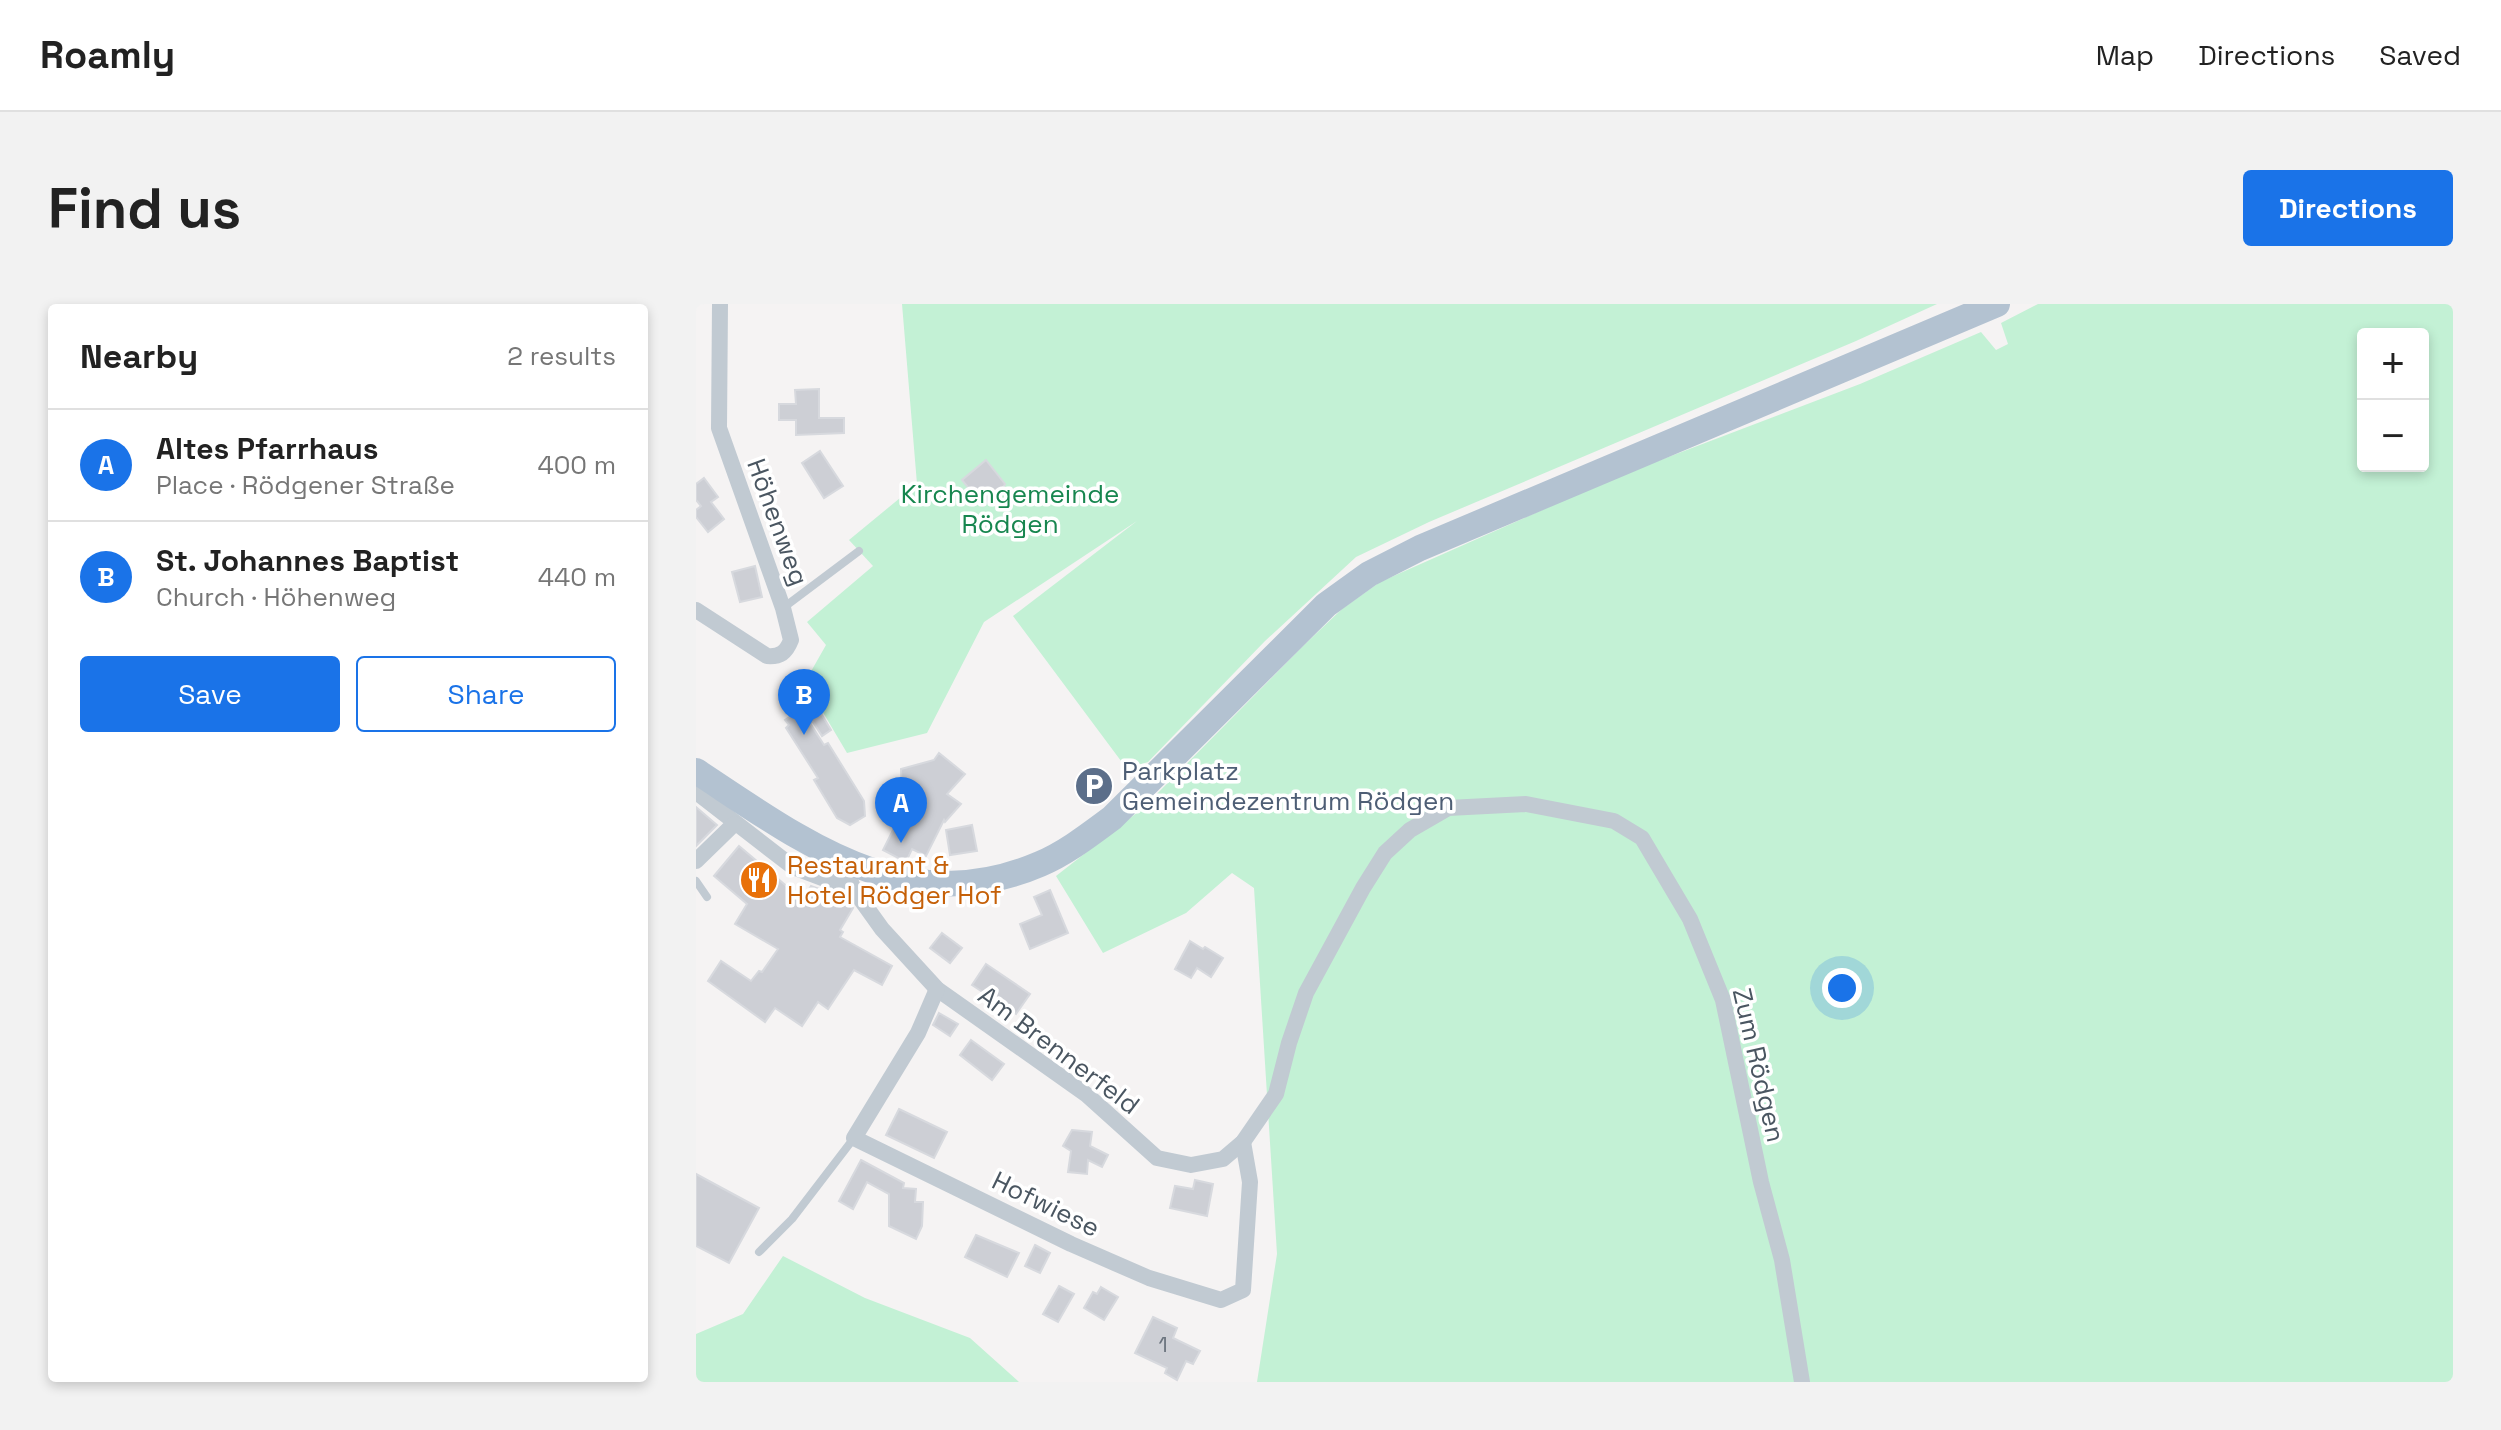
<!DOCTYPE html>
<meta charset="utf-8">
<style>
body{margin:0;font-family:"Space Grotesk",sans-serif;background:#f2f2f2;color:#222}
.controls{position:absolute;right:24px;top:24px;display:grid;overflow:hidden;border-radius:8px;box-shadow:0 4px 12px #0003}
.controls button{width:72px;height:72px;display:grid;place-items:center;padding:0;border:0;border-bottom:2px solid #e0e0e0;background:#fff;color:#222;font:40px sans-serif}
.you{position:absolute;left:1146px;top:684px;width:28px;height:28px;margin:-20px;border:6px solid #fff;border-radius:50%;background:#1a73e8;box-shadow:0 0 0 12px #1a73e833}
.badge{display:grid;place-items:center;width:52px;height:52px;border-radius:50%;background:#1a73e8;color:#fff;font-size:26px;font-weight:700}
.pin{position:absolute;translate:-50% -66px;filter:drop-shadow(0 2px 4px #0008)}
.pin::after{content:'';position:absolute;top:42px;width:28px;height:24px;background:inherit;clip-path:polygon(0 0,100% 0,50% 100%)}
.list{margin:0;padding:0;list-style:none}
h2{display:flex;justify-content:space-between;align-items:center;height:104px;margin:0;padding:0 32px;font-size:34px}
h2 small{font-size:26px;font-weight:400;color:#767676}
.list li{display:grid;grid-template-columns:52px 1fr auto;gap:24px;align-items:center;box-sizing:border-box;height:112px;padding:0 32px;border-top:2px solid #e0e0e0}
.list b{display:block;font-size:30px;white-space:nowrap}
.list p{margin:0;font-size:26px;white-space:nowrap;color:#767676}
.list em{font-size:26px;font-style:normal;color:#767676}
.actions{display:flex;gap:16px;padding:24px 32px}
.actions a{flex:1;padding:18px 0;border:2px solid #1a73e8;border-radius:8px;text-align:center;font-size:28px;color:#1a73e8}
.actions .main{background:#1a73e8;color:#fff}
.map{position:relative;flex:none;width:1757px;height:1078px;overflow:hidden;border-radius:8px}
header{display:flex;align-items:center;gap:48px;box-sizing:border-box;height:112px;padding:0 40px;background:#fff;border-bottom:2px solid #e0e0e0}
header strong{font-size:38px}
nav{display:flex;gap:44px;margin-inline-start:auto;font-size:28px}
.intro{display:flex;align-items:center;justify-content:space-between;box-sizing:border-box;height:192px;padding:0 48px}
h1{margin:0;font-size:56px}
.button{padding:20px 36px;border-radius:8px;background:#1a73e8;color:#fff;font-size:28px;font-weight:700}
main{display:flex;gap:48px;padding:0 48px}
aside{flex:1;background:#fff;border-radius:8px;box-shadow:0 4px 12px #0003}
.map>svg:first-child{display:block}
</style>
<header>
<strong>Roamly</strong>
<nav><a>Map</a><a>Directions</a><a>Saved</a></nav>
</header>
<div class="intro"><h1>Find us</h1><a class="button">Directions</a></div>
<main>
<aside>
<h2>Nearby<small>2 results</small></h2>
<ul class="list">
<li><span class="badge">A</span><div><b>Altes Pfarrhaus</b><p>Place · Rödgener Straße</p></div><em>400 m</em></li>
<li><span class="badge">B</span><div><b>St. Johannes Baptist</b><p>Church · Höhenweg</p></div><em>440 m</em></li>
</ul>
<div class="actions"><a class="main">Save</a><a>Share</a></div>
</aside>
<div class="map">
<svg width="1757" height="1078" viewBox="0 0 1757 1078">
<rect width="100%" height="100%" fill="#f5f3f3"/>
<g fill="#c3f1d5" fill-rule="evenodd">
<polygon points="206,0 1241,0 1160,37 733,218 660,253 569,337 452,458 431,465 317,312 441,217 288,318 231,429 151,449 109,378 130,341 111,318 177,262 153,236 221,180"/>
<path d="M1342,0H1757V1078H561L581,950L558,584L536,569L490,609L407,649L360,572L447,504L606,343L646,305L684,278L925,171L1164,80L1285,28L1300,46L1312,40L1305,19ZM1667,30H1727V162H1667Z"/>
<polygon points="87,952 169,994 274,1034 323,1078 0,1078 0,1030 47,1010"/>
</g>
<g fill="#cdcfd5" stroke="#d7d9de" stroke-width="2">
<polygon points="123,85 123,114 148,114 148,129 100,131 100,116 83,116 83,100 100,100 99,86"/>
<polygon points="124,147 147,182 128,194 106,159"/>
<polygon points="290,156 309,180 305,187 287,202 266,176"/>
<polygon points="8,174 22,193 15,198 28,215 12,228 0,213 0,206 5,202 0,196 0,180"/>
<polygon points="59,262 66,293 44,298 36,268"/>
<polygon points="114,391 135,426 126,432 117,418 114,419 128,441 132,439 168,497 169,512 154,521 141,514 118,476 122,474 90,424 93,421 89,416 107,404 103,398"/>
<polygon points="243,449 269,470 251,490 265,500 249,518 248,516 230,552 216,545 210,558 187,546 200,520 210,525 209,487 206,488 205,465 238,456"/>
<polygon points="0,503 21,521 0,542"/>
<polygon points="276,521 281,547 254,551 250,526"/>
<polygon points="43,542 107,596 115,582 137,590 157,604 144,626 147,628 144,633 196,662 186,681 158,666 132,705 122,698 106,722 79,704 69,718 12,677 25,657 55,677 63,667 66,668 82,645 39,620 51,600 18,572"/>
<polygon points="354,586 372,629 334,645 324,620 346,611 338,593"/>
<polygon points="246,629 266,644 254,659 234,644"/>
<polygon points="494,637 507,645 509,643 527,654 515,673 501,664 495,674 479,665"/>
<polygon points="290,660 334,690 320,710 276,681"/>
<polygon points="243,709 262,720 254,732 237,721"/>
<polygon points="275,736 308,760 296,776 264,751"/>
<polygon points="203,805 251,828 238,854 190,831"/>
<polygon points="376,826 396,828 394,842 412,851 406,863 392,856 391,870 372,868 375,847 367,842"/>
<polygon points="165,856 208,879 207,884 220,885 219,898 227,898 226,922 220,935 193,922 193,890 171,878 157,905 143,897"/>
<polygon points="0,870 63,904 33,959 0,942"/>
<polygon points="499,876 517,880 511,912 474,904 479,882 497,885"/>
<polygon points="280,931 323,949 311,973 269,953"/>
<polygon points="339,941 354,949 344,969 329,962"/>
<polygon points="363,982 378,990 362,1018 347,1010"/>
<polygon points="405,983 422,993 408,1016 388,1004 397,988 401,990"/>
<polygon points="457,1013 481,1024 477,1034 504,1047 497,1060 490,1057 481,1076 469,1069 471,1064 439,1049"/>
</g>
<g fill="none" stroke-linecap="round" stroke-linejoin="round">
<g stroke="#c1cad2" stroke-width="8">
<polyline points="87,304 163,247"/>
<polyline points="0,577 11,593"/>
<polyline points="63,948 96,915 158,834"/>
</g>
<g stroke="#c1cad2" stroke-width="16">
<path d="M0,306L71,352C84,353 90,349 95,336L87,304L23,124L24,0"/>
<polyline points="0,488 97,563 158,586"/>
<polyline points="0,557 38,520"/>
<polyline points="147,557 158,586 186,625 241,685 391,791 461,854 495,861 527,855 547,838 580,790 593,739 610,689 667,584 689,549 714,526 752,504 830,500 918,517 946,534 994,615 1027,696 1065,878 1086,956 1106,1078"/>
<polyline points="241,685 222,729 158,834 375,940 453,974 525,996 547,986 554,878 547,838"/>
</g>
<path stroke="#b3c2d1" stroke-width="26" d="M0,467C107,537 209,618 344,560C370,549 393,531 416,514L630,301L673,270L724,244L1301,0"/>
</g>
<defs>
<symbol id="parking-disc" viewBox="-11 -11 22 22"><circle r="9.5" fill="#5c6f8a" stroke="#fff"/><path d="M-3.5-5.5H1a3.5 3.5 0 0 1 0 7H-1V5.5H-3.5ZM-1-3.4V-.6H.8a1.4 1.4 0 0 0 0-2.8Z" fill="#fff"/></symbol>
<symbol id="restaurant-disc" viewBox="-11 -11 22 22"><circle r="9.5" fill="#e8710a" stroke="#fff"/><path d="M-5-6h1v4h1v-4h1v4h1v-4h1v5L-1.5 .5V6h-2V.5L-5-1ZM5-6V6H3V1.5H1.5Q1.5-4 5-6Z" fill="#fff"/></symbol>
</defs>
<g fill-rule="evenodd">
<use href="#parking-disc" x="376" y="460" width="44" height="44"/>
<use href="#restaurant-disc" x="41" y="554" width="44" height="44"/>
</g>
<g text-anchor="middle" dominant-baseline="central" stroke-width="7" stroke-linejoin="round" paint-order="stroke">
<g font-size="22" fill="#6b747e">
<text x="467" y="1040">1</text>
</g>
<g font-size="26" fill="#17864f" stroke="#fff">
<text x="314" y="190">Kirchengemeinde<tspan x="314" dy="30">Rödgen</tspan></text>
</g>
<g font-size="26" fill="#4a5661" stroke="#fff">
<text transform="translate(82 218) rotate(70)">Höhenweg</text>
<text transform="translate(363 746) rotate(37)">Am Brennerfeld</text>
<text transform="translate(1063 761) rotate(77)">Zum Rödgen</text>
<text transform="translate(350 900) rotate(26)">Hofwiese</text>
</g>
<g font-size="26" fill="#4e5e75" stroke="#fff" text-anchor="start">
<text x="426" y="467">Parkplatz<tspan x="426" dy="30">Gemeindezentrum Rödgen</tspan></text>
</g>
<g font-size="26" fill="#c56008" stroke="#fff" text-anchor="start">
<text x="91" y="561">Restaurant &amp;<tspan x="91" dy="30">Hotel Rödger Hof</tspan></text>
</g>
</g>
</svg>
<div class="controls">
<button>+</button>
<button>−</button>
</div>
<div class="you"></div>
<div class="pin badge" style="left:205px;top:539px">A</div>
<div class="pin badge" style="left:108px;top:431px">B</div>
</div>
</main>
